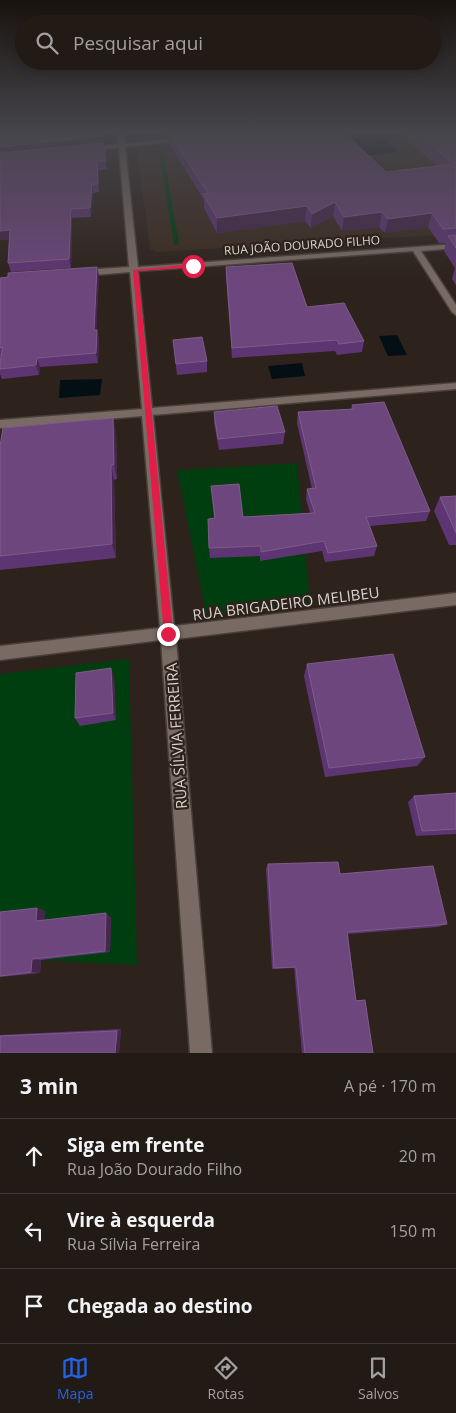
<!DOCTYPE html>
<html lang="pt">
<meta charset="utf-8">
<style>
body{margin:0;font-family:"Open Sans",sans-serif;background:#2e2722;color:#f1f3f6}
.stop{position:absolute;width:15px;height:15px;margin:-11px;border:4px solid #e11d48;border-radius:50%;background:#fff}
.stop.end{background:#e11d48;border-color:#fff;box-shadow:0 1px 5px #0008}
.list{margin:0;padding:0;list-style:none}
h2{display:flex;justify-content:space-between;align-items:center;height:65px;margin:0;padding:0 20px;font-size:21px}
h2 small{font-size:16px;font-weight:400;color:#a2a1a0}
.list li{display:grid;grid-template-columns:32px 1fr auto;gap:15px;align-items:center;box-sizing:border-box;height:75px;padding:0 20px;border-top:1px solid #3f3834}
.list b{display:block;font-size:19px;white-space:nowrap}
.list p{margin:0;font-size:16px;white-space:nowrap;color:#a2a1a0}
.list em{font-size:16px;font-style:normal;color:#a2a1a0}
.icon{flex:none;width:28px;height:28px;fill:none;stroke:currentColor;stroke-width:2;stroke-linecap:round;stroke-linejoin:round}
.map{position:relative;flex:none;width:456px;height:1053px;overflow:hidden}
.search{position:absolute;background:#221a15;box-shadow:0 2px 12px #0003;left:15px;right:15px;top:15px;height:55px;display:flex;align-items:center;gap:12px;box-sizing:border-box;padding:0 18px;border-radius:28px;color:#a2a1a0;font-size:19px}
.sheet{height:290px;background:#221a15}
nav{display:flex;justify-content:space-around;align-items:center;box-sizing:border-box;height:70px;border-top:1px solid #3f3834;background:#221a15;font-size:14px;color:#a2a1a0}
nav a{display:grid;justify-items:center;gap:2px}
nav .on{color:#2563eb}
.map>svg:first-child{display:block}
</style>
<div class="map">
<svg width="456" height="1053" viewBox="0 0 456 1053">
<rect width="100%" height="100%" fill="#2e231c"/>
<polygon fill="#3b2b1f" points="301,133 456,133 456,234 188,250 157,252 150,249 137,151 140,148"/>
<g fill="#003d0f">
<polygon points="159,150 163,150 179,244 174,245"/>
<polygon points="297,463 310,604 206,614 177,470"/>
<polygon points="129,659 137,965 0,958 0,674"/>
</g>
<g fill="#030f15">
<polygon points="378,133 398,152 364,156 345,136"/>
<polygon points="397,335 407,355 388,356 379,336"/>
<polygon points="302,363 305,376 272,379 268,366"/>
<polygon points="102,379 100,395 59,398 60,380"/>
</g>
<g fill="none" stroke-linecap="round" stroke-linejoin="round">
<defs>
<polygon id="minor" points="118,133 124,133 125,144 185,138 188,140 125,147 138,267 456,244 456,248 421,251 456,305 456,315 452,312 413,251 138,271 152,408 456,383 456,389 153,415 174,626 456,593 456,605 176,639 212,1053 190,1053 161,640 0,660 0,646 160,628 142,416 0,428 0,420 142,409 130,272 82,276 78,273 82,270 129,267 119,148 88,151 85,149 119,144"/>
</defs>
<use href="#minor" stroke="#493f3a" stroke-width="3"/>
<use href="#minor" fill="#796b63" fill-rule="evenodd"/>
</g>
<g fill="#5e3573">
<polygon points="163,133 345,133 386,172 437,166 400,133 456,133 456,285 452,279 455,268 444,251 446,243 439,243 428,227 385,233 379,227 342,231 333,216 311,228 305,221 217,233 204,208 204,200 170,145 169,138 166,138"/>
<polygon points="101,136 107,169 99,170 99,192 93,193 91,217 72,218 71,268 11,272 8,263 9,239 0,240"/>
<polygon points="97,267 99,276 96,330 99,339 98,363 40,367 39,375 2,379 0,374 0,362 1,357 0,357 0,278"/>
<polygon points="226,267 307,307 364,341 362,352 337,355 335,351 232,358 226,277"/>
<polygon points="173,340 207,361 207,372 177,375"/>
<polygon points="352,405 430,511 426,521 370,526 377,546 374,556 325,562 322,551 260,561 260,556 210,558 209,548 214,518 211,486 243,517 310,513 306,499 307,489 312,489 297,423 298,412 351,410"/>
<polygon points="214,412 285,432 283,444 219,450 214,423"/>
<polygon points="116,432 117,479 114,480 116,558 0,570 0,446"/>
<polygon points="456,496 456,545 449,545 434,511 440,497"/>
<polygon points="307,664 425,757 417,766 325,777 304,676"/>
<polygon points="114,677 116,720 80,726 75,718"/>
<polygon points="456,793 456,834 416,836 408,802 414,796"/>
<polygon points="268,864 340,874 447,924 438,927 348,934 356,1000 365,1000 373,1053 302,1053 294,968 272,969 266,869"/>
<polygon points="37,908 45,911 44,920 111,917 110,952 41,960 40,973 0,977 0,912"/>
<polygon points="121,1029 119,1053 0,1053 0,1035"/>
</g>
<g fill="#45274c">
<rect x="166" y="133" width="3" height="5"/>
<polygon points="101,136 103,144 0,156 0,147"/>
<polygon points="97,161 99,170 99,192 98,184"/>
<polygon points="92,184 93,193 91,217 90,208"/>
<polygon points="335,202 333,216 311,228 312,214"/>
<polygon points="307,206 305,221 217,233 217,218"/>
<polygon points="71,209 72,218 71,268 69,259"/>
<polygon points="382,212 379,227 342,231 344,217"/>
<polygon points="432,213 428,227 385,233 388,219"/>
<polygon points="10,230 12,239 0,240 0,231"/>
<polygon points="97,267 99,276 96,339 94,330"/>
<polygon points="97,330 99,339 98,363 96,353"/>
<polygon points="37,358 40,367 39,375 36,365"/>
<polygon points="113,418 116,432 117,479 114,465"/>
<polygon points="111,465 114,480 116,558 112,544"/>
<polygon points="111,668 114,677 116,720 113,713"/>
<polygon points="37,908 45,911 44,924 36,921"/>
<polygon points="106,913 111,917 110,952 105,951"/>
<polygon points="32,959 41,960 40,973 31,972"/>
<polygon points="121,1029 119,1053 115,1053 117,1031"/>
</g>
<g fill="#6c467c" stroke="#7d5c89">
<polygon points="0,133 100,133 101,136 0,147"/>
<polygon points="169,133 345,133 386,172 453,164 418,133 456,133 456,228 443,229 432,213 388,219 382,212 344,217 335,202 312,214 307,206 217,218 203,194 208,193"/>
<polygon points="103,143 106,161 97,161 98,184 92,184 90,208 71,209 69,259 8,263 10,230 0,231 0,153"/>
<polygon points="456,235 456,248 448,236"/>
<polygon points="292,263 307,307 344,303 364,341 339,344 337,340 232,348 226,267"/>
<polygon points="97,267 94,330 97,330 96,353 37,358 36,365 0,369 0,362 3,347 0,348 0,278 8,277 8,273"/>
<polygon points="202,337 207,361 176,364 173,340"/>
<polygon points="384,402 430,511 366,517 377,546 328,553 324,541 261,552 261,546 209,548 208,519 215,518 211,486 239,484 243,517 315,513 307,489 316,488 298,412 354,409 352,405"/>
<polygon points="277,406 285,432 218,439 214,412"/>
<polygon points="113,418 114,465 111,465 112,544 0,556 0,446 3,428"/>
<polygon points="456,496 456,533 440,497"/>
<polygon points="393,654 425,757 329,768 307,664"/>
<polygon points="111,668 113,713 75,718 76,673"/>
<polygon points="456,793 456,829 422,831 414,796"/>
<polygon points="338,862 340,874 433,866 447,924 347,932 356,1001 365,1000 373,1053 305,1053 296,967 274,968 268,864"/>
<polygon points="37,908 36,921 106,913 105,951 32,959 31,972 0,976 0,912"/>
<polygon points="117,1031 115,1053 0,1053 0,1036"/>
</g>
<linearGradient id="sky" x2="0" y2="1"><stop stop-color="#19130f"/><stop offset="0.47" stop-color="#46454b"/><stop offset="1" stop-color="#46454b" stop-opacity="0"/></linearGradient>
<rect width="456" height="280" fill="url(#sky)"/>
<polygon fill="#e11d48" points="193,264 195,267 138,271 173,634 168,638 164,634 133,270"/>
<g text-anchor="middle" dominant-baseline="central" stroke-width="4.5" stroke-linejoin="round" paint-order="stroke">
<g font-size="12" fill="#dad2cd" stroke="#2e231c">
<text transform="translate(302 245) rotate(-4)">RUA JOÃO DOURADO FILHO</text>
</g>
<g font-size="15" fill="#dad2cd" stroke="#2e231c">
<text transform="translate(286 603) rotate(-7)">RUA BRIGADEIRO MELIBEU</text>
<text transform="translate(176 736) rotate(-94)">RUA SÍLVIA FERREIRA</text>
</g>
</g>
</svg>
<div class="stop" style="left:193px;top:266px"></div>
<div class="stop end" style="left:168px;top:634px"></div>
<div class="search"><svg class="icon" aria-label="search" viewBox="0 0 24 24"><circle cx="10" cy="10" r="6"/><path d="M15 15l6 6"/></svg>Pesquisar aqui</div>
</div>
<section class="sheet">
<h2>3 min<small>A pé · 170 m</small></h2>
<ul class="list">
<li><svg class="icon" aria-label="ahead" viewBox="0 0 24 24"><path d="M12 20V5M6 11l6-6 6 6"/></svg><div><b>Siga em frente</b><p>Rua João Dourado Filho</p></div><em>20 m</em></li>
<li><svg class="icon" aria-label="left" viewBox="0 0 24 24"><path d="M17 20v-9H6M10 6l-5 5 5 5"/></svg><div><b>Vire à esquerda</b><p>Rua Sílvia Ferreira</p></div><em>150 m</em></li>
<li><svg class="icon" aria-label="arrive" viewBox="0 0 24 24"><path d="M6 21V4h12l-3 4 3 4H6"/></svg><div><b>Chegada ao destino</b></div></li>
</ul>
</section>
<nav>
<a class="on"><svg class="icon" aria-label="map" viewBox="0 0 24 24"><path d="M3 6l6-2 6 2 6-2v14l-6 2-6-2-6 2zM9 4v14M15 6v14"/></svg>Mapa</a>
<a><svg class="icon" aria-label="directions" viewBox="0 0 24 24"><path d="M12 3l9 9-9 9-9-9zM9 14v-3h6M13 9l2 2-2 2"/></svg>Rotas</a>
<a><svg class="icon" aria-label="saved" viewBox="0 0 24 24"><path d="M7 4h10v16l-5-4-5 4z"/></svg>Salvos</a>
</nav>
